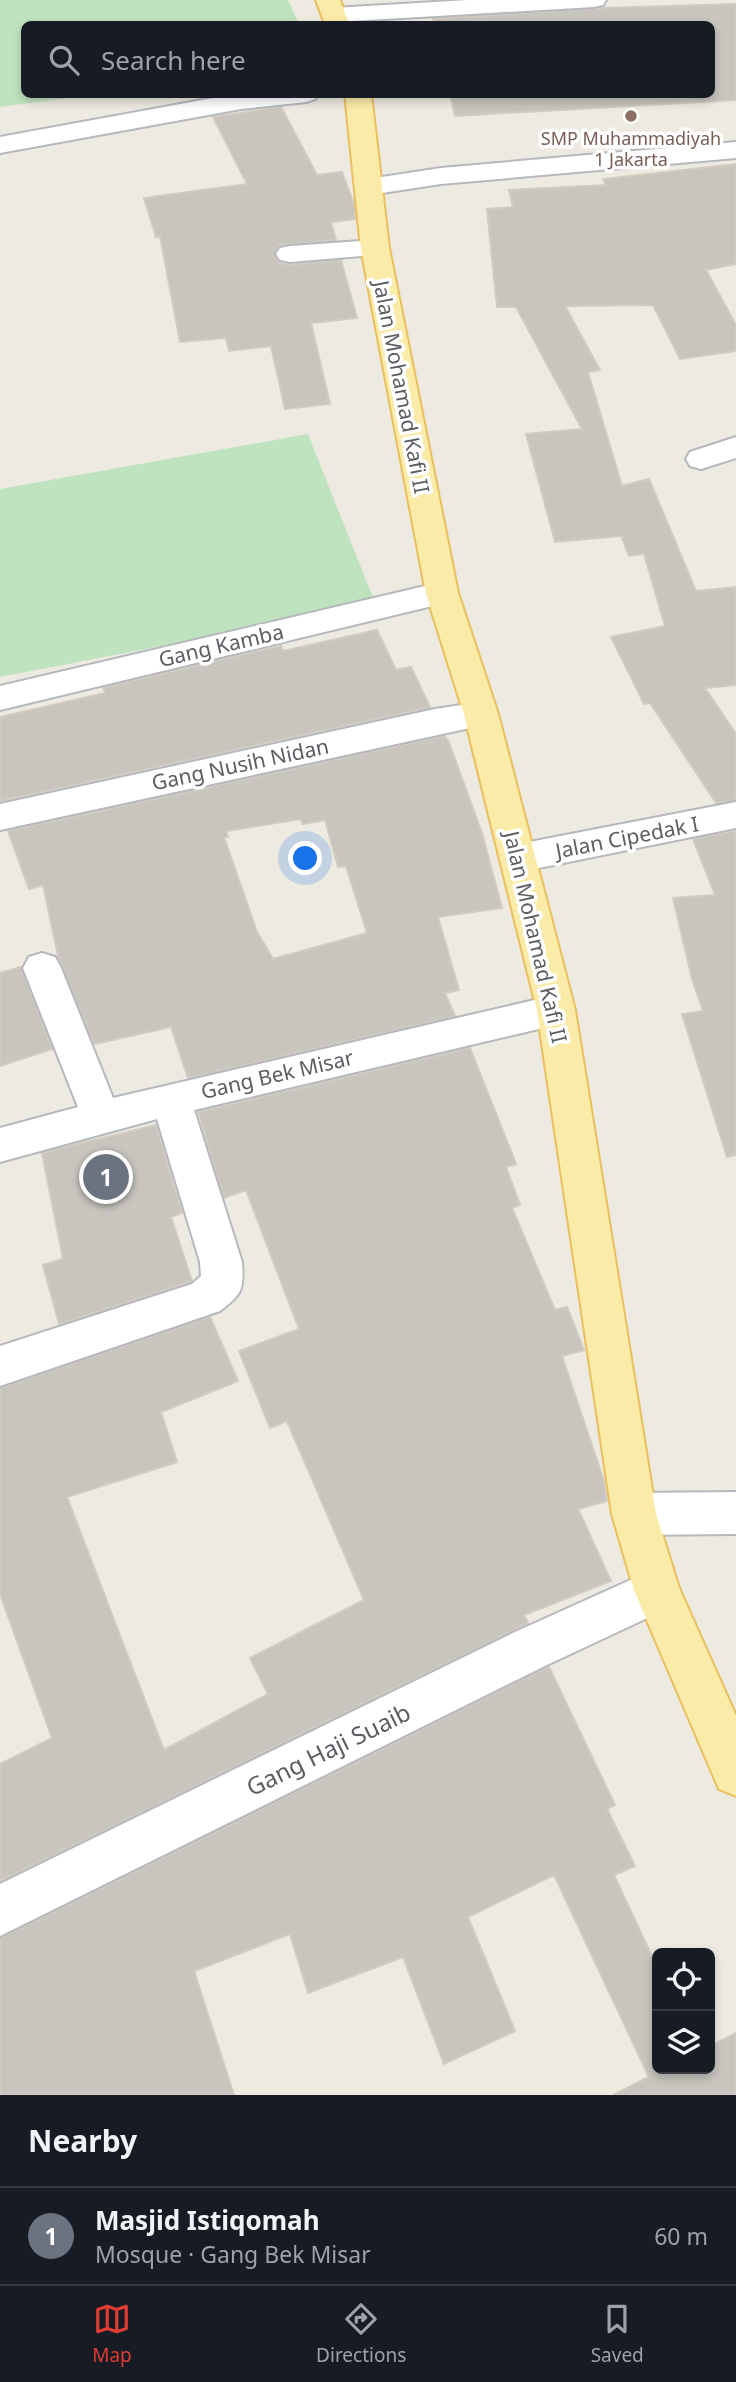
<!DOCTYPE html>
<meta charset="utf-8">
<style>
body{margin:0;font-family:"Noto Sans",sans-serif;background:#20242c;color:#f1f3f6}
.controls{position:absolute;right:21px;bottom:21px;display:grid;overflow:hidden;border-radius:10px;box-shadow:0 4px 10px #0003}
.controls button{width:63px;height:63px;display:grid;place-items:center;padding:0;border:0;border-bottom:2px solid #363941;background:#171b24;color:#f1f3f6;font:35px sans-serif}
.you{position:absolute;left:306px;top:859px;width:24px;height:24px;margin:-18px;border:5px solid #fff;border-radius:50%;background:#1a73e8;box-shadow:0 0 0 10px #1a73e833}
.badge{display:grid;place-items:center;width:46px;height:46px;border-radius:50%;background:#e13c34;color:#fff;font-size:23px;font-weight:700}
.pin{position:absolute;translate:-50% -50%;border:4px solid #fff;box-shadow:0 2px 7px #0006}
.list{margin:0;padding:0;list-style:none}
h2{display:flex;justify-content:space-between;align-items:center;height:91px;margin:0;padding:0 28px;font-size:30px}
h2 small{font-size:23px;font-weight:400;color:#9ea1a6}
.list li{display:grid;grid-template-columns:46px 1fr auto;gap:21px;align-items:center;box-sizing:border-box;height:98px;padding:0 28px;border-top:2px solid #363941}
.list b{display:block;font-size:26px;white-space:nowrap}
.list p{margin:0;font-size:23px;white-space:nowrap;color:#9ea1a6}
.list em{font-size:23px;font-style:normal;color:#9ea1a6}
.icon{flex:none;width:38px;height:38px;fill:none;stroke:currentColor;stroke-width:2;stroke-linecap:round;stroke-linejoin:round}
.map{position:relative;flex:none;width:736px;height:2095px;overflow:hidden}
.search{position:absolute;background:#171b24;box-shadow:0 4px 10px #0003;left:21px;right:21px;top:21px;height:77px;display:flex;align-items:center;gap:18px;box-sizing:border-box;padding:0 24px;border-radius:10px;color:#9ea1a6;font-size:26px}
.sheet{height:189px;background:#171b24}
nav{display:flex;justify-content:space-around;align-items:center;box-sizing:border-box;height:98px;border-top:2px solid #363941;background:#171b24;font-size:19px;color:#9ea1a6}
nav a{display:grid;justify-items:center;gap:4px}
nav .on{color:#e13c34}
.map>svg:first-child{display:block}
</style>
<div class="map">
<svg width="736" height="2095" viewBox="0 0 736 2095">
<rect width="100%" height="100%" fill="#edeae2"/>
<g fill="#c0e3bf">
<polygon points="0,0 288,0 299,24 24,24 24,94 91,95 0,107"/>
<polygon points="308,434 376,605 0,677 0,489"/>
</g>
<g fill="#c8c5bf" stroke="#d1cbc1" stroke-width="2" fill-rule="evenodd">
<polygon points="736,4 736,100 455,116 450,94 711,94 711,24 434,24 433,19 601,8"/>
<polygon points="281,107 317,175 342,172 354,204 355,219 331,222 336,240 279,245 274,255 279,263 289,265 341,260 357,318 311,323 330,404 285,409 271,346 229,351 226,338 180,342 160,236 156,237 144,198 247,184 213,117"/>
<polygon points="736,164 736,264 706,270 736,325 736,351 680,359 653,305 565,306 600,370 588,372 622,486 649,479 696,591 736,587 736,685 705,688 736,734 736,800 716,803 650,703 644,704 611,637 665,626 644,554 629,556 621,536 555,542 526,434 582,429 516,307 497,307 487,209 513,207 509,190 606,185 603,179"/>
<polygon points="377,630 396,670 411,667 430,707 0,801 0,717 105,693 103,688 232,657 281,646 283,651"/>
<path d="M444,736L448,740L482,833L502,908L438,917L459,990L445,993L455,1016L188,1078L171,1027L94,1044L58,956L43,885L29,889L8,831ZM301,819L303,824L325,820L338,867L346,866L367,933L273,959L257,932L224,837H228L226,831Z"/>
<polygon points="736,831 736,1155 727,1157 682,1014 703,1011 692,979 673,898 715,895 693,839"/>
<polygon points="21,967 52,1049 0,1066 0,973"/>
<polygon points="470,1048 516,1164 506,1167 520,1205 512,1208 555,1310 567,1307 584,1350 562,1356 604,1481 607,1501 578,1509 611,1581 524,1615 528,1623 0,1881 0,1764 52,1738 0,1594 0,1388 210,1317 238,1381 161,1412 177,1462 67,1497 164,1750 268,1694 250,1658 364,1600 287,1421 270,1428 239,1351 299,1329 246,1190 224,1198 198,1112"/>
<polygon points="156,1125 182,1213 171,1217 192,1281 59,1324 43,1265 63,1259 42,1153"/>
<polygon points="549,1667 615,1805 607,1809 635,1866 614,1875 657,1967 657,2072 664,2069 710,2069 710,2046 736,2033 736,2095 613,2095 649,2077 554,1875 468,1917 515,2031 444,2064 403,1957 308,1993 290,1934 194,1971 234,2095 0,2095 0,1938"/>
</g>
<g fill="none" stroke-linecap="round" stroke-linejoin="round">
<defs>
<g id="minor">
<polygon points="468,0 606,0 603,5 594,7 334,22 325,20 322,15 325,10 334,8"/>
<polygon points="235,94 318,94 315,99 306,102 241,109 0,153 0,137"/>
<polygon points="736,142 736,158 441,184 369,195 360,193 356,187 360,181 369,179 441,168"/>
<polygon points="375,240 385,242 389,248 385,254 290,262 280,260 276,254 280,248 290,246"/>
<polygon points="736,437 736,458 701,469 690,466 686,459 690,452"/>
<polygon points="442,582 453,585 458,593 453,601 0,710 0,686"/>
<polygon points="481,702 493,705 498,714 493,723 0,830 0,804 435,709"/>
<polygon points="736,802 736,828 519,872 506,868 501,858 506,848 519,844"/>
<path d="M42,953L55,957L61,968L113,1098L556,995L569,999L575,1010L569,1021L556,1025L194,1110L242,1262C244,1290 242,1294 220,1311L0,1386V1346L192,1284L201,1276L200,1262L157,1119L0,1162V1128L78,1107L23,968L29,957Z"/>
<polygon points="736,1492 736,1534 634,1535 618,1529 612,1514 618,1499 634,1493"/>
<polygon points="657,1568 673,1574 680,1590 673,1606 549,1664 0,1936 0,1884 515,1632"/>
</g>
<g id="major">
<polygon points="316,0 340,0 349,24 325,24"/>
<polygon points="345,94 371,94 389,248 458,593 498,714 575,1010 656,1514 679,1588 736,1716 736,1796 719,1789 634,1590 612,1514 537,1010 464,714 426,593 361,248"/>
</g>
</defs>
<use href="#minor" stroke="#b5b8bc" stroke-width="4"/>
<use href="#major" stroke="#eabf5d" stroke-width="4"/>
<use href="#minor" fill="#fff" fill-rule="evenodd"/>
<use href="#major" fill="#fbeba9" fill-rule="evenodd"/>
</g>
<circle fill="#8d6e63" stroke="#fff" stroke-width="2.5" cx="631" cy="116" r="7"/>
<g text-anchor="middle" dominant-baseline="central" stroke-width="7" stroke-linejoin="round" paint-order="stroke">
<g font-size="18" fill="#785e54" stroke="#fff">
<text x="631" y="138">SMP Muhammadiyah<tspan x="631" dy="21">1 Jakarta</tspan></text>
</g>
<g font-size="21" fill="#5a5e62" stroke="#fff">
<text transform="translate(402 387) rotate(79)">Jalan Mohamad Kafi II</text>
<text transform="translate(221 645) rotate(-13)">Gang Kamba</text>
<text transform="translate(240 764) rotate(-12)">Gang Nusih Nidan</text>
<text transform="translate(627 837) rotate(-11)">Jalan Cipedak I</text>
<text transform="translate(536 937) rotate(77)">Jalan Mohamad Kafi II</text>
<text transform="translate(277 1074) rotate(-13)">Gang Bek Misar</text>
</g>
<g font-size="24" fill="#5a5e62" stroke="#fff">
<text transform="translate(328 1749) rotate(-26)">Gang Haji Suaib</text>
</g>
</g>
</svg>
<div class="controls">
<button><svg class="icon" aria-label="locate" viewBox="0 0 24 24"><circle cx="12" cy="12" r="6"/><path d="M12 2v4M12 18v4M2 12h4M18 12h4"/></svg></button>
<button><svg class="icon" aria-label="layers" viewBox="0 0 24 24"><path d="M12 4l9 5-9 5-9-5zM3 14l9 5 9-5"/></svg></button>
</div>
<div class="you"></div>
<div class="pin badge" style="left:106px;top:1177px;background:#6b7280">1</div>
<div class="search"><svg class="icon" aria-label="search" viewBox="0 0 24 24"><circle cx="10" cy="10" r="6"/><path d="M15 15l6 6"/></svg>Search here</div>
</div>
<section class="sheet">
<h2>Nearby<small></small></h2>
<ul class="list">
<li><span class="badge" style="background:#6b7280">1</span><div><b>Masjid Istiqomah</b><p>Mosque · Gang Bek Misar</p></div><em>60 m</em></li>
</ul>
</section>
<nav>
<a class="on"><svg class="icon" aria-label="map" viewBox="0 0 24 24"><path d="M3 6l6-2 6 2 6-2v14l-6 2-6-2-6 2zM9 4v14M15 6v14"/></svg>Map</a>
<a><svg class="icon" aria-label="directions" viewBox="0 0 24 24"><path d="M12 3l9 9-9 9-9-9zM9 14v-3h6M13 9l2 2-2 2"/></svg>Directions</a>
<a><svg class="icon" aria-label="saved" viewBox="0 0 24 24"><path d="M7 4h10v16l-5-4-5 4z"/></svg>Saved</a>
</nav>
